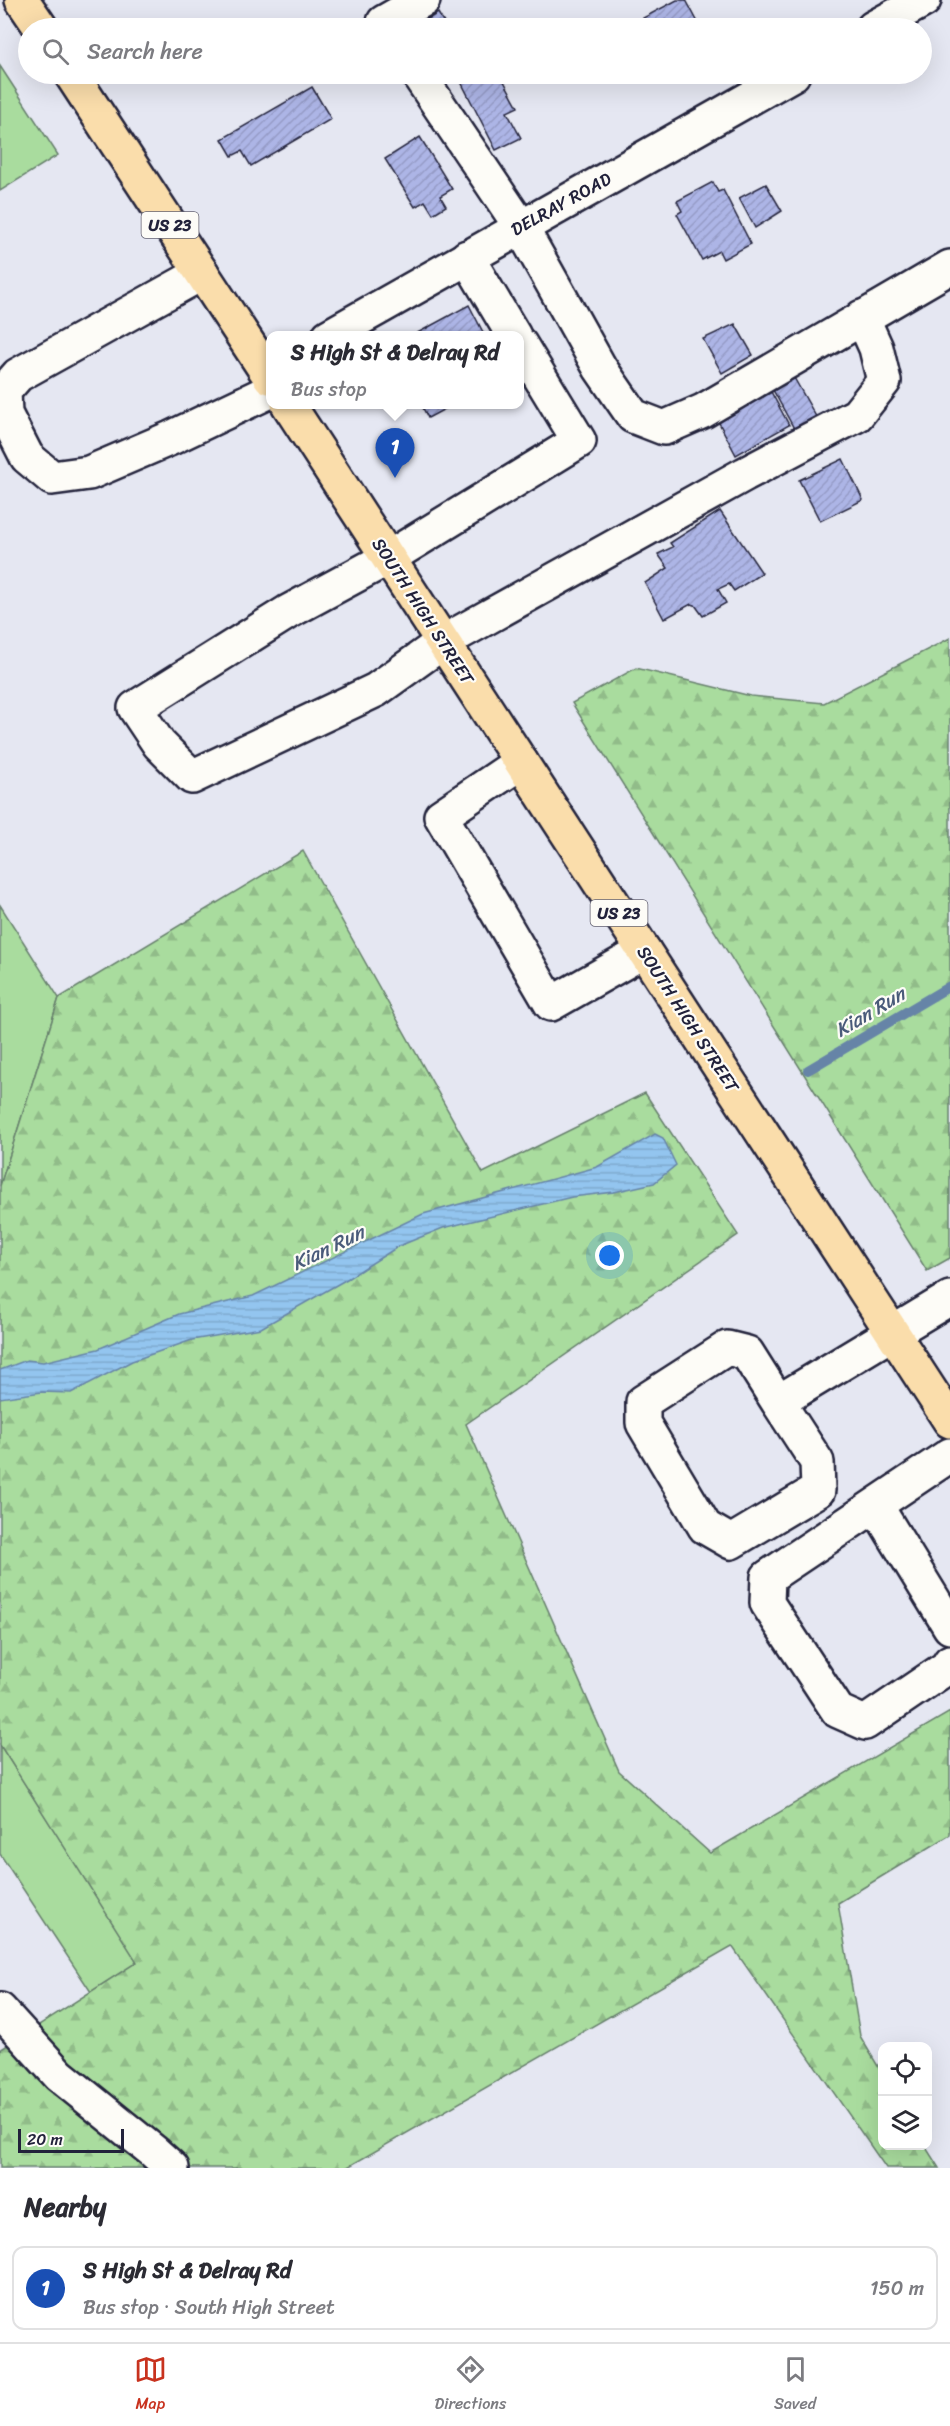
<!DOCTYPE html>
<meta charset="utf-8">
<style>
body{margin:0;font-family:Sriracha,sans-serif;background:#f2f2f3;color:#2b2b33}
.controls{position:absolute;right:18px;bottom:18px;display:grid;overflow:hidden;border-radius:12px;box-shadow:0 6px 24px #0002}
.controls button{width:54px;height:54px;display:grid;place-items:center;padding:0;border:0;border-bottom:2px solid #e1e1e2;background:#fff;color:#2b2b33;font:30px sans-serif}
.scale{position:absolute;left:18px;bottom:15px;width:106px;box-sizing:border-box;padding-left:6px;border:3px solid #22223b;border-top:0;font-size:16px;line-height:21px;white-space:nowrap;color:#22223b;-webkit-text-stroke:4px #fdfcf7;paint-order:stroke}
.you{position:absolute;left:610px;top:1256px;width:21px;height:21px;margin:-15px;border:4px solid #fff;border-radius:50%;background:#1a73e8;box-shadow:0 0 0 9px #1a73e833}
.badge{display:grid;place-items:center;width:39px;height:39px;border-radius:50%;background:#c8321e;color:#fff;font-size:20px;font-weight:700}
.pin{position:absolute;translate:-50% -50px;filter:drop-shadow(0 2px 3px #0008)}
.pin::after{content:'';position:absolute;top:32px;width:21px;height:18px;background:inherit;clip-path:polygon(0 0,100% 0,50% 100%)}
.popup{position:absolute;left:266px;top:331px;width:258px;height:78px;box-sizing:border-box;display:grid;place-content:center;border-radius:12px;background:#fff;filter:drop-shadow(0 2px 4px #0005);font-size:20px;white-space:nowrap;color:#7c7c81}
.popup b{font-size:22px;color:#2b2b33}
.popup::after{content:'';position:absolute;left:50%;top:100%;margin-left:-12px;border:12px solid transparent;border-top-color:#fff}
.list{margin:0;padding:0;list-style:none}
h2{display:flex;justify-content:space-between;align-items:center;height:78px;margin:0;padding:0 24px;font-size:26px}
h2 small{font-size:20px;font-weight:400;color:#7c7c81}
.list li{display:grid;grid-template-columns:39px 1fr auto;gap:18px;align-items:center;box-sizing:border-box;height:84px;margin:0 12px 12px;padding:0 12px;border:2px solid #e1e1e2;border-radius:12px}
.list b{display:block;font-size:22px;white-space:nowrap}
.list p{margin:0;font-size:20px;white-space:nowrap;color:#7c7c81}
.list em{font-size:20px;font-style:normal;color:#7c7c81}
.icon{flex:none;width:33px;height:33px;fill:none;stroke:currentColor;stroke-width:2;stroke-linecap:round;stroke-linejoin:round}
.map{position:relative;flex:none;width:950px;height:2168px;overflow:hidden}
.search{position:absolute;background:#fff;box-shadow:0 6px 24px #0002;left:18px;right:18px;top:18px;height:66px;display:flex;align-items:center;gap:15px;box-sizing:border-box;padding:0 21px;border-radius:33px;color:#7c7c81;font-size:22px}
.sheet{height:174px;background:#fff}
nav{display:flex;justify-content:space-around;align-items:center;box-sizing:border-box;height:84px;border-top:2px solid #e1e1e2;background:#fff;font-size:16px;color:#7c7c81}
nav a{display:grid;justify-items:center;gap:3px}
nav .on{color:#c8321e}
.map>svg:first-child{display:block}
</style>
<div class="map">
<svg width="950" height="2168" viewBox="0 0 950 2168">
<defs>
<pattern id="forest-firs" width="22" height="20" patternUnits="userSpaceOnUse" patternTransform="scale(1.5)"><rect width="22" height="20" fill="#a9dc9e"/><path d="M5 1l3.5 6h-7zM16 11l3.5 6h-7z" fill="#91bc89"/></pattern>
<pattern id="water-rules" width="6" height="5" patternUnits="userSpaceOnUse" patternTransform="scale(1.5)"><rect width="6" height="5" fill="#93c5ef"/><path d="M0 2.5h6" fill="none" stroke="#7ea9ce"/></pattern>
<pattern id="building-hatch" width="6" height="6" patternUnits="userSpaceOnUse" patternTransform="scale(1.5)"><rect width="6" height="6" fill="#adb5e6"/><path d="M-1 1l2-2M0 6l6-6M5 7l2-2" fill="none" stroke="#959bc6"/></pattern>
</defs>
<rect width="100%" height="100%" fill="#e5e7f2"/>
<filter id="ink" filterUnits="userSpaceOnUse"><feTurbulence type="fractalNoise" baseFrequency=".0167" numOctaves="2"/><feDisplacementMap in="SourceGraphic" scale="12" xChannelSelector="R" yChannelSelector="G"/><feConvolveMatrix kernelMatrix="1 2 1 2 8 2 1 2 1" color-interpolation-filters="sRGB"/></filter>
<g filter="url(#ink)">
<g fill="#a9dc9e" stroke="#667f6c" stroke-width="1.5">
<polygon points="0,66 58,155 0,191"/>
<polygon points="0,905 59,998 0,1186"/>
<polygon points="0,1745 138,1962 91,1992 0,1854"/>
</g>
<g fill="url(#forest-firs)" stroke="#667f6c" stroke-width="1.5">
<polygon points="950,638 950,1258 927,1271 572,703 636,668 751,696 824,703"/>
<polygon points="303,851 483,1173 645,1093 738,1235 466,1424 619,1771 710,1853 950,1712 950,1835 838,1903 860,2036 882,2073 882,2146 925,2146 939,2168 886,2168 732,1946 346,2168 0,2168 0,2050 137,1962 0,1745 0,1186 59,998"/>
</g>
<polygon fill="url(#water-rules)" stroke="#6684a7" stroke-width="1.5" points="655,1134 663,1138 676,1165 654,1183 614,1192 572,1197 443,1228 399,1246 347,1279 261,1328 192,1340 132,1361 71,1393 42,1392 0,1398 0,1370 27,1360 43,1362 98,1349 179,1314 253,1296 423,1214 597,1167"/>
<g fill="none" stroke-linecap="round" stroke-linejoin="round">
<polyline stroke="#6684a7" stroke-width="10" points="808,1070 950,986"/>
</g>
<g fill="url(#building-hatch)" stroke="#22223b" stroke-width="1.5">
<polygon points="677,0 686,0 701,28 648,28 643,18"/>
<polygon points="438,13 447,28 413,28"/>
<polygon points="457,74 500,74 518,107 507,112 521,138 496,150"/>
<polygon points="312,87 331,119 251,166 242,151 232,156 222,139"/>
<polygon points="420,137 452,189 440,196 446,206 433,214 425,201 415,207 385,159"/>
<polygon points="713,182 718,192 723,190 751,244 723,259 719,251 702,260 677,214 682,211 677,201"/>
<polygon points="766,184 782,211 755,228 739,198"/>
<polygon points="469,305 485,336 412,336"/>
<polygon points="735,324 753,355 722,373 703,339"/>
<polygon points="793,376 819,422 797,434 772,388"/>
<polygon points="770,390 789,425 736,455 717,419"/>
<polygon points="421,404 454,404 428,418"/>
<polygon points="843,459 863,500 820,521 799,480"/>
<polygon points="720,511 762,573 734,591 729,584 718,589 726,603 703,616 695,605 691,604 664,619 645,583 668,568 658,554 673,547 670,543"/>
</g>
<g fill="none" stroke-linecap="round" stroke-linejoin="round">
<defs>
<g id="minor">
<polyline points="384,22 423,0"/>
<polyline points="873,28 924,0"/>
<polyline points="418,74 521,227 600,368 633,416 664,428 703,411 950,267"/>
<polyline points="467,257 514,336"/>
<polyline points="202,273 18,375 4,391 5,414 27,457 52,478 89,473 171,438 270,391"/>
<polyline points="329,336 793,74"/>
<polyline points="520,344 579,441 388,558 288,612 135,708 159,744 192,777 376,690 443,642 745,474 857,415 884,381 876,348 862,317"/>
<polyline points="521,762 441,816 551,1004 644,951"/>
<polyline points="778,1402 817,1462 818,1490 731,1542 705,1527 643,1423 643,1402 727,1348 747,1353 778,1402 950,1298"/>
<polyline points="950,1455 768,1577 767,1603 838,1711 865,1723 949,1666 950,1662"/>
<polyline points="876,1506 950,1627"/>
<polyline points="0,2010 59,2075 153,2151 172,2168"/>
</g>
<g id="major">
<polyline points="22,0 41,28"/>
<polyline points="71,74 270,377"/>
<polyline points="288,404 950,1421"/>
</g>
</defs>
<use href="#minor" stroke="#22223b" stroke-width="38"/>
<use href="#major" stroke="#22223b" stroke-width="38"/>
<use href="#minor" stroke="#fdfcf7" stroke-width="33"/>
<use href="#major" stroke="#faddab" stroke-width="33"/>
</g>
</g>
<g text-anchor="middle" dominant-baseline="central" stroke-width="4.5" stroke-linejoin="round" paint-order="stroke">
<g fill="#fdfcf7" stroke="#646373" stroke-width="1.5">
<rect x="141.5" y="212" width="57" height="26" rx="4.5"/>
<rect x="590.5" y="900" width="57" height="26" rx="4.5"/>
</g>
<g font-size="16" font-weight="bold" fill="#22223b">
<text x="170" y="225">US 23</text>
<text x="619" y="913">US 23</text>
</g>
<g font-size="18" fill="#22223b" stroke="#fdfcf7">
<text transform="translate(561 204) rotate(-29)">DELRAY ROAD</text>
<text transform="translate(423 611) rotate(57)">SOUTH HIGH STREET</text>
<text transform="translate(688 1019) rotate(57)">SOUTH HIGH STREET</text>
</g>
<g font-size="20" font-style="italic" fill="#4a5b7a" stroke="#fdfcf7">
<text transform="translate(870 1012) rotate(-31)">Kian Run</text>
<text transform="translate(328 1248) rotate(-26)">Kian Run</text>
</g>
</g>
</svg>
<div class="controls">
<button><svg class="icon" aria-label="locate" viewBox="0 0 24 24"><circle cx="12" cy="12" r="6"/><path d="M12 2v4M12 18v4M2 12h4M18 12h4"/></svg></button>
<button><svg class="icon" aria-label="layers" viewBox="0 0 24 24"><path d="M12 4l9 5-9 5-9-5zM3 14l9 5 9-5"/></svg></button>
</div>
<div class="scale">20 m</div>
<div class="you"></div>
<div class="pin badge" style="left:395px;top:478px;background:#1a4fb4">1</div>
<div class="popup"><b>S High St &amp; Delray Rd</b>Bus stop</div>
<div class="search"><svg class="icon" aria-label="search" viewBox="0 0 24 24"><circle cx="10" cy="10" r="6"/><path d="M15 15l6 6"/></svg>Search here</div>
</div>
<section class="sheet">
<h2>Nearby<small></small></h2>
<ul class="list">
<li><span class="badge" style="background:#1a4fb4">1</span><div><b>S High St &amp; Delray Rd</b><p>Bus stop · South High Street</p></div><em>150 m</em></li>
</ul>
</section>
<nav>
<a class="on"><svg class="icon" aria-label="map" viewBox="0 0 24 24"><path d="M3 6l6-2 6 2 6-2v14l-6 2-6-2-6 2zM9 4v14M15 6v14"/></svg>Map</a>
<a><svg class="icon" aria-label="directions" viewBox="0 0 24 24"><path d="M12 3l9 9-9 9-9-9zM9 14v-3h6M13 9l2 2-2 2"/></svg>Directions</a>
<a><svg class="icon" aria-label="saved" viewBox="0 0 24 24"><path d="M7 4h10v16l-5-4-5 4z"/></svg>Saved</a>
</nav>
